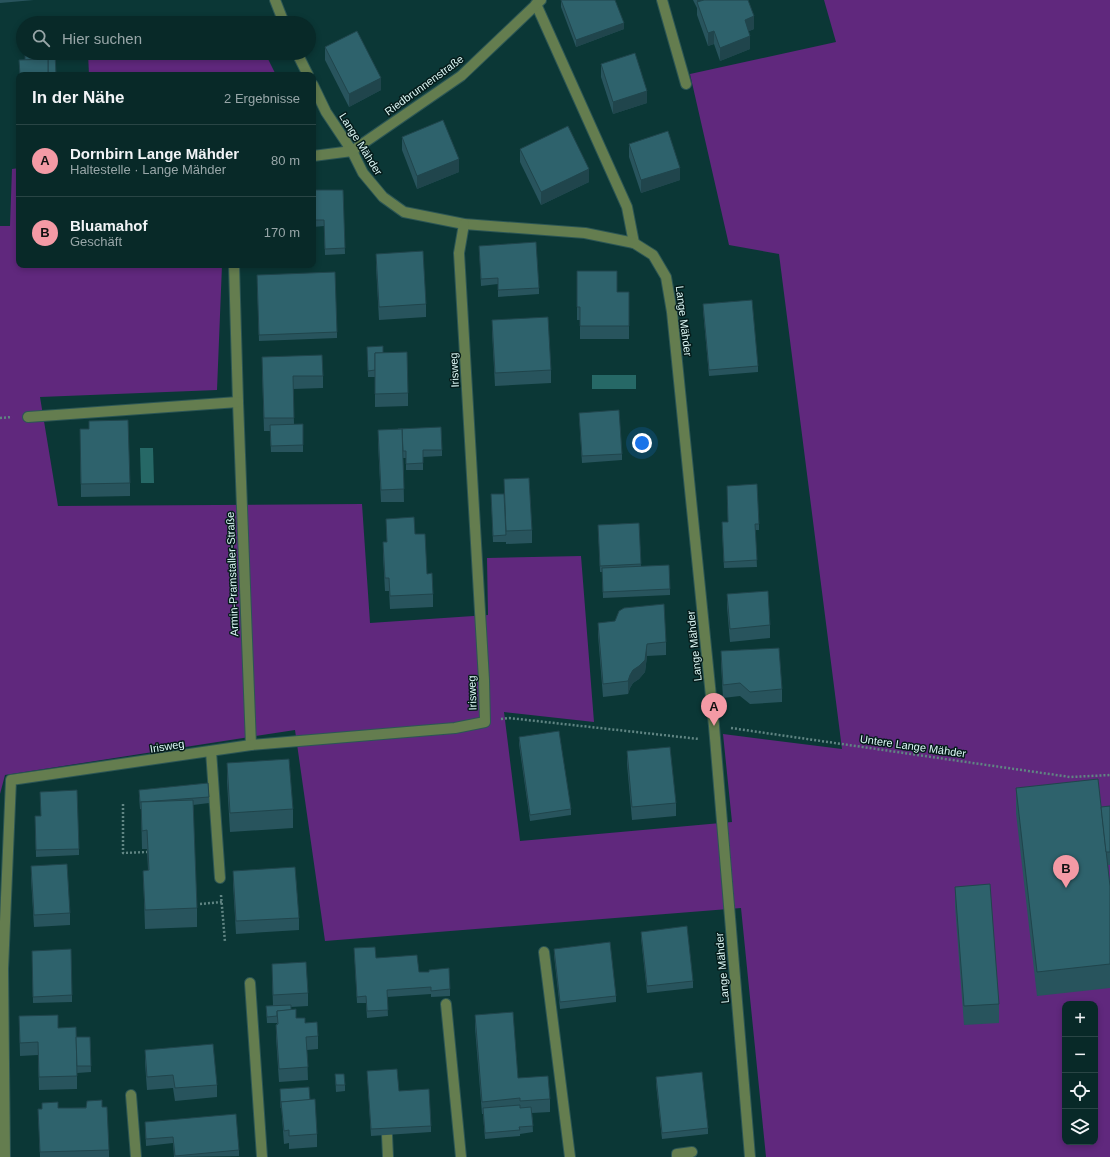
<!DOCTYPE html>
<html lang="de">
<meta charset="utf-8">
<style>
body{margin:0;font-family:Arial,sans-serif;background:#113130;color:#f1f3f6}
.controls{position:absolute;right:12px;bottom:12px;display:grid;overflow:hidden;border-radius:8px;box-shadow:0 2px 6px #0003}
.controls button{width:36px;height:36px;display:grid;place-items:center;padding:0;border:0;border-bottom:1px solid #294545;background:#082928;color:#f1f3f6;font:20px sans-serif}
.you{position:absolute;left:642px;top:443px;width:14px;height:14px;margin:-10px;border:3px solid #fff;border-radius:50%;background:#1a73e8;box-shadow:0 0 0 6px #1a73e833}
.badge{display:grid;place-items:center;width:26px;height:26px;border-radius:50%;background:#f49aa5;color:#111;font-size:13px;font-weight:700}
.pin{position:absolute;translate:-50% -33px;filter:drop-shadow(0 1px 2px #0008)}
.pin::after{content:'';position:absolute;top:21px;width:14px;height:12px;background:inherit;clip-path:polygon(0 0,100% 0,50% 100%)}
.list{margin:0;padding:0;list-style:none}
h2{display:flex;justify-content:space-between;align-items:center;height:52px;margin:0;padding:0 16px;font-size:17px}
h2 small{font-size:13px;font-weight:400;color:#98a6a8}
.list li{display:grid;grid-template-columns:26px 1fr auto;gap:12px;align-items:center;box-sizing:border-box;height:72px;padding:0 16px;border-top:1px solid #294545}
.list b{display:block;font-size:15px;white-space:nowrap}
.list p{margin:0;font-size:13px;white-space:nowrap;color:#98a6a8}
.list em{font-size:13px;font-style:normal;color:#98a6a8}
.icon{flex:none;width:22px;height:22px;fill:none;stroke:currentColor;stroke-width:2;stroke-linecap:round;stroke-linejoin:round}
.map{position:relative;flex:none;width:1110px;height:1157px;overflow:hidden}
.search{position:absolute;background:#082928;box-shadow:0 2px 6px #0003;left:16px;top:16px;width:300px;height:44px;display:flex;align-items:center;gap:10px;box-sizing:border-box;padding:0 14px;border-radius:22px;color:#98a6a8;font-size:15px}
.panel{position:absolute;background:#082928;box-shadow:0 2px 6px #0003;left:16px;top:72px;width:300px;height:196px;border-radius:8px}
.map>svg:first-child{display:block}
</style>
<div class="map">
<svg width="1110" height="1157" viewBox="0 0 1110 1157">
<rect width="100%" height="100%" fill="#0b3736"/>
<g fill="#60287d" fill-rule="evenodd">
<path d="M824,0H1110V1157H766L741,908L325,941L295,730L5,775L0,794V226H10L12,169L19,168V265H222L217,390L40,397L58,506L362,504L370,623L488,615L487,558L581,556L594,722L504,712L520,841L732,822L723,734L842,749L779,254L729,245L690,74L836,42ZM1065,1004H1095V1142H1065Z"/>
<polygon points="88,53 265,53 276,75 89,75"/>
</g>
<g fill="#266866">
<rect x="592" y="375" width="44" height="14"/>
<polygon points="140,448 153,448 154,483 141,483"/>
</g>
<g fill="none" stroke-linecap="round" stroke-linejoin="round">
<defs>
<g id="minor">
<polyline points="275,0 284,23"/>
<polyline points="662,0 686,84"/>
<polyline points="536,4 627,207 634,243"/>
<polyline points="297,53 308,75"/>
<polyline points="313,85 326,112 352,151 363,173 383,197 404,212 464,224 585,233 634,243 653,255 666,277 672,312 714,726 750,1157"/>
<polyline points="313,156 352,151 461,76 541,0"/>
<polyline points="234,265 238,402 251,745"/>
<polyline points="28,417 238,402"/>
<polyline points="211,751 220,878"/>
<polyline points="544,952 570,1157"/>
<polyline points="250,983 262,1157"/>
<polyline points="446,1004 461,1157"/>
<polyline points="131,1095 136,1157"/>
<polyline points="387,1135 388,1157"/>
<polyline points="5,1157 3,969 11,780 251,745 455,728 485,722 484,680 459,253 464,224"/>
<polyline points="677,1157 677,1154 692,1152"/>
</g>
</defs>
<use href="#minor" stroke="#2c5655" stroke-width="12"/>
<g stroke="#608583" stroke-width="2.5" stroke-dasharray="2 2" stroke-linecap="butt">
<polyline points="0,418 12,417"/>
<polyline points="501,719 509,718 699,739"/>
<polyline points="731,728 1070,777 1110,775"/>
<polyline points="123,804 123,853 147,852"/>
<polyline points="221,895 225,942"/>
<polyline points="200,904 222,902"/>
</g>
<use href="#minor" stroke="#647d4f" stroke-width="10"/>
</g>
<g fill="#28545d">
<polygon points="0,0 34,0 0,3"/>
<polygon points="561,0 624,29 576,47 561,7"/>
<polygon points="693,0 748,0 754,29 749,31 750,49 720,61 714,44 708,46 697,15 697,7 697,8"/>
<polygon points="325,47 381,90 349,107 325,60"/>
<polygon points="601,64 647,103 613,114 601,77"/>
<polygon points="402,137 459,172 417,189 402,150"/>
<polygon points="629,144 680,180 641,193 629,157"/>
<polygon points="520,149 589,182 541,205 520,162"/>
<polygon points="313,190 343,190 345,254 325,255 324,226 313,227"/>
<polygon points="479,246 539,288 539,294 498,297 498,284 481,286"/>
<polygon points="376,254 426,304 426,317 379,320 376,267"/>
<polygon points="577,271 617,292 629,292 629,339 580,339 580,320 577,320"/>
<polygon points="257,281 337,332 337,338 259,341"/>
<polygon points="703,304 758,366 758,372 709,376 703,310"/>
<polygon points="492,320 551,370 551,383 495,386 492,332"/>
<polygon points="367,347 383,353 408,393 408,406 375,407 375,377 368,377"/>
<polygon points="262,369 323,376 323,388 293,389 294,424 303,424 303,452 271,452 270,431 264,431"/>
<polygon points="579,413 622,454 622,460 582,463"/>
<polygon points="80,429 130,483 130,496 81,497"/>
<polygon points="378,430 442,450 442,456 423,457 423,470 406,470 406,458 403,458 404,502 381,502 378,443"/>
<polygon points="504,479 532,530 532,543 506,544 506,542 493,542 491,494 504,494"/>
<polygon points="727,492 759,524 759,530 755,530 757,567 724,568 722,529 728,522"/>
<polygon points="386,519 415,534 433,594 433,607 390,609 389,591 385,591 383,555 383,542 387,542"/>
<polygon points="639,523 641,566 670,589 670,595 603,598 602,572 600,572 598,525"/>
<polygon points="727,594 770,625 770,638 730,642 727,607"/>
<polygon points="598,623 666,642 666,655 647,656 645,672 639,679 633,683 630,688 628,694 603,697 598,635"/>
<polygon points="721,651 782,689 782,702 750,704 740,696 723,698 721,664"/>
<polygon points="519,737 571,809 571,815 530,821 519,744"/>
<polygon points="627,751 676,803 676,816 632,820 627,764"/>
<polygon points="227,763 293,809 293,828 230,832 227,782"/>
<polygon points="1016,788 1101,807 1110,806 1110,865 1108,865 1110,886 1110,988 1037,996 1016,813"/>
<polygon points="139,790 209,797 209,803 193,805 197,908 197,927 145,929 143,871 148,870 147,849 142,849 141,809 140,809 139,796"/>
<polygon points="35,816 79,849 79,855 36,857"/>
<polygon points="31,866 70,913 70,925 34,927 31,879"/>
<polygon points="233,871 299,918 299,930 236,934 233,884"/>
<polygon points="955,887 999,1004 999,1023 964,1025 955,906"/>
<polygon points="641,932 693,981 693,988 647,993 641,938"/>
<polygon points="354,948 376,958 419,972 450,989 450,996 431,997 431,994 387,997 388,1016 367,1018 366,1003 357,1003"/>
<polygon points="554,949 616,996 616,1002 560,1009 554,955"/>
<polygon points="32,957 72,995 72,1002 33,1003"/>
<polygon points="272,964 308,993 308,1006 291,1007 291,1010 296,1018 305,1023 318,1036 318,1049 307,1050 308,1080 279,1082 276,1037 276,1025 277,1024 277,1023 267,1023 266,1006 273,1006 272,976"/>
<polygon points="475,1015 518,1078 550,1099 550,1112 532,1113 533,1132 520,1134 520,1136 485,1139 483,1114 482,1114 475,1028"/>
<polygon points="19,1016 58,1028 76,1037 90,1037 91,1072 77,1073 77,1089 39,1090 38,1055 20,1056"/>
<polygon points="145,1050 217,1085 217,1097 175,1101 173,1088 147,1090 145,1063"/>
<polygon points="367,1071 399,1091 431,1126 431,1132 371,1136"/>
<polygon points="335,1074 345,1085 345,1091 336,1092"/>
<polygon points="656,1077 708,1128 708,1134 662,1139 656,1084"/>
<polygon points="280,1089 310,1100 317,1134 317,1147 289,1149 289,1143 284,1144"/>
<polygon points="102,1107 109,1150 109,1157 40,1157 38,1109"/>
<polygon points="145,1122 239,1150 239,1156 174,1157 173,1143 146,1146"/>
</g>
<g fill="#20454c">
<polygon points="697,0 714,0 697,2 697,8"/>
<polygon points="754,16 754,29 745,33 745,20"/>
<polygon points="624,23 624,29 576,47 576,40"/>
<polygon points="714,31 714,44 708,46 708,33"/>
<polygon points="750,36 750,49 720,61 720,48"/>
<polygon points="381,78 381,90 349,107 349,94"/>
<polygon points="647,91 647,103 613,114 613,102"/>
<polygon points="459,159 459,172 417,189 417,176"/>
<polygon points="680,168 680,180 641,193 641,180"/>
<polygon points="589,169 589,182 541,205 541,192"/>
<polygon points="647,644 647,656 645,672 639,679 633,683 630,688 628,694 628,681 630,675"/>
</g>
<g fill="#2e626c" stroke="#20454c">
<polygon points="561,0 615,0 624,23 576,40"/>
<polygon points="704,0 748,0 754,16 745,20 750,36 720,48 714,31 708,33 697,2"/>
<polygon points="357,31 381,78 349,94 325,47"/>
<polygon points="25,53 55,53 56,75 48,75 48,59 25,60"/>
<polygon points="635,53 647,91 613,102 601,64"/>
<polygon points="48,59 48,75 20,75 19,60"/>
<polygon points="443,120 459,159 417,176 402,137"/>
<polygon points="568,126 589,169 541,192 520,149"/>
<polygon points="668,131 680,168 641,180 629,144"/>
<polygon points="313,190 343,190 345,248 325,249 324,220 313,220"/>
<polygon points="536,242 539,288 498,290 498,278 481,279 479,246"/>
<polygon points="423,251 426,304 379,307 376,254"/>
<polygon points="577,271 617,271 617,292 629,292 629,326 580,326 580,307 577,307"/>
<polygon points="335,272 337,332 259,335 257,275"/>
<polygon points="752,300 758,366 709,370 703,304"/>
<polygon points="548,317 551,370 495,373 492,320"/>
<polygon points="383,346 383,353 375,353 375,370 368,371 367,347"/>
<polygon points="407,352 408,393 375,394 375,353"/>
<polygon points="322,355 323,376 293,376 294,418 264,418 262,357"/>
<polygon points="619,410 622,454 582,456 579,413"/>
<polygon points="128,420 130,483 81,484 80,429 89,429 89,421"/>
<polygon points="303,424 303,445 271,446 270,425"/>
<polygon points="441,427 442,450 423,450 423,463 406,464 406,451 403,451 402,429 398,429"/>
<polygon points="402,429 404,489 381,490 378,430"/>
<polygon points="529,478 532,530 506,531 504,479"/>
<polygon points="757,484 759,524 755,524 757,560 724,562 722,522 728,522 727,486"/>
<polygon points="491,494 504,494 506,535 493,536"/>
<polygon points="414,517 415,534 425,534 427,574 432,573 433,594 390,596 389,578 385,578 383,542 387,542 386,519"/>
<polygon points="639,523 641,564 600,566 598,525"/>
<polygon points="669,565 670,589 603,592 602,568"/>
<polygon points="768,591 770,625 730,629 727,594"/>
<polygon points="664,604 666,642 647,644 645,660 639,666 633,670 630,675 628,681 603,684 598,623 615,621 619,611 624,608"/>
<polygon points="779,648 782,689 750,692 740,683 723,685 721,651"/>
<polygon points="559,731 571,809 530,815 519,737"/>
<polygon points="670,747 676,803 632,807 627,751"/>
<polygon points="289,759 293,809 230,813 227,763"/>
<polygon points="1098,779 1110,886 1110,964 1037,972 1016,788"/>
<polygon points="208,783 209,797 155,801 141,802 140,802 139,790"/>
<polygon points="77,790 79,849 36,850 35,816 41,816 40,792"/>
<polygon points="193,800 197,908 145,910 143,871 149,870 147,830 142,831 141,802"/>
<polygon points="1110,806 1110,852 1106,852 1101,807"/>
<polygon points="67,864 70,913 34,915 31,866"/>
<polygon points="295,867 299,918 236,921 233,871"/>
<polygon points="990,884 999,1004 964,1006 955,887"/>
<polygon points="687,926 693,981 647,986 641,932"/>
<polygon points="610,942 616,996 560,1002 554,949"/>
<polygon points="375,947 376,958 417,955 419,972 429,972 429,970 449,968 450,989 431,991 431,987 387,990 388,1010 367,1011 366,996 357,997 354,948"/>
<polygon points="71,949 72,995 33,997 32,951"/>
<polygon points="306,962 308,993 273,995 272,964"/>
<polygon points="291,1005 291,1010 277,1011 277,1016 267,1017 266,1006"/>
<polygon points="296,1009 296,1018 305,1018 305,1023 317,1022 318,1036 306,1037 308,1067 279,1069 276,1025 278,1024 277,1011"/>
<polygon points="513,1012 518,1078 548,1076 550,1099 520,1101 520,1098 482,1102 475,1015"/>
<polygon points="58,1015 58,1028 76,1027 77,1076 39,1077 38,1042 20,1043 19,1016"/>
<polygon points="76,1037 90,1037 91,1066 77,1066"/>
<polygon points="213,1044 217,1085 175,1088 173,1075 147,1077 145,1050"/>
<polygon points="397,1069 399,1091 429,1089 431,1126 371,1129 367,1071"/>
<polygon points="702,1072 708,1128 662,1133 656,1077"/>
<polygon points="335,1074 344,1074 345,1085 336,1085"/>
<polygon points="309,1087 310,1100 281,1102 281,1108 280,1089"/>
<polygon points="315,1099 317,1134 289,1136 289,1130 284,1131 281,1102"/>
<polygon points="102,1100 102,1107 107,1107 109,1150 40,1152 38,1109 42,1109 42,1103 58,1102 58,1108 86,1108 87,1101"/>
<polygon points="520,1105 520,1108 531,1107 533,1126 519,1127 520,1130 485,1133 483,1108"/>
<polygon points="236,1114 239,1150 175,1156 173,1137 146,1139 145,1122"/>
</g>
<g text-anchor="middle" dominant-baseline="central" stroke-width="3" stroke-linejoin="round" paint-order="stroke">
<g font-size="11" fill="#dcf7f5" stroke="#051c1b">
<text transform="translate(424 85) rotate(-36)">Riedbrunnenstraße</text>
<text transform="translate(361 144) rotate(58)">Lange Mähder</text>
<text transform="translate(684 321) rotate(83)">Lange Mähder</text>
<text transform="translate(454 370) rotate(-93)">Irisweg</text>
<text transform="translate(232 574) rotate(-92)">Armin-Pramstaller-Straße</text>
<text transform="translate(694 646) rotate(-96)">Lange Mähder</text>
<text transform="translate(472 693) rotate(-92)">Irisweg</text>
<text transform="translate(167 746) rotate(-9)">Irisweg</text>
<text transform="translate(913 746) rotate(8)">Untere Lange Mähder</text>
<text transform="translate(722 968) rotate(-95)">Lange Mähder</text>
</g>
</g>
</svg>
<div class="controls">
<button>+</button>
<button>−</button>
<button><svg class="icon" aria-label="locate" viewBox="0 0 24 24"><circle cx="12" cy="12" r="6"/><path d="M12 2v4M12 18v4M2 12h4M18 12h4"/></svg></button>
<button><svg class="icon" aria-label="layers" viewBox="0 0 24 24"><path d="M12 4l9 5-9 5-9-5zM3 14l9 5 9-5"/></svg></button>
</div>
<div class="you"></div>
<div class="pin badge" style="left:714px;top:726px">A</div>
<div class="pin badge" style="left:1066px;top:888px">B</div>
<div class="search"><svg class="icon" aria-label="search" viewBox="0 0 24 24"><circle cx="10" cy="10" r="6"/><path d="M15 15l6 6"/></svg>Hier suchen</div>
<section class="panel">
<h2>In der Nähe<small>2 Ergebnisse</small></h2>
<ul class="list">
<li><span class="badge">A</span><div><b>Dornbirn Lange Mähder</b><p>Haltestelle · Lange Mähder</p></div><em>80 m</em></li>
<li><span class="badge">B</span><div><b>Bluamahof</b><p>Geschäft</p></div><em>170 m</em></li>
</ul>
</section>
</div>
